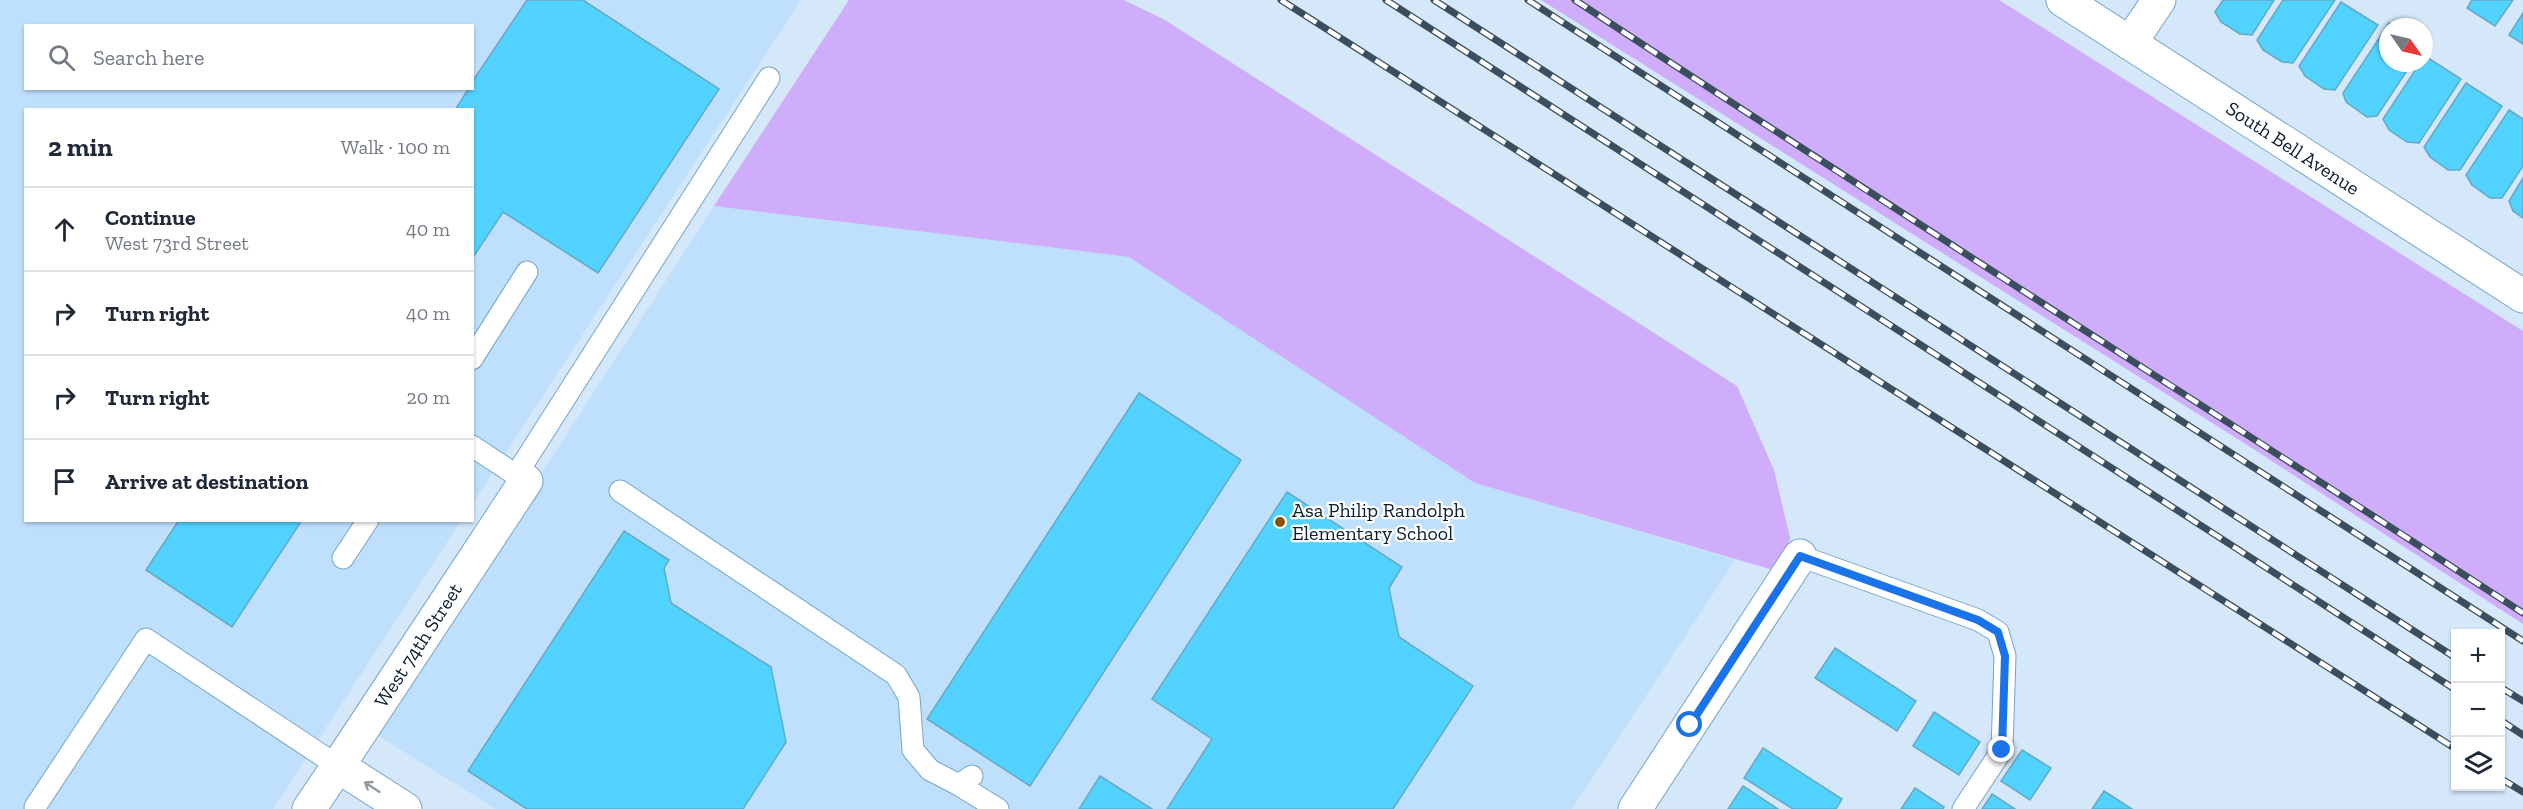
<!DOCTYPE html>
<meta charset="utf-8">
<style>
body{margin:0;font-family:"Zilla Slab",serif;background:#f6f6f7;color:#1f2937}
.controls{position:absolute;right:18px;bottom:18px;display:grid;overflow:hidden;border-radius:0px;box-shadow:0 2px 4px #0004}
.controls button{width:54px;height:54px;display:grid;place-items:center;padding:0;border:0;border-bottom:2px solid #e0e1e3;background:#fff;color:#1f2937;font:30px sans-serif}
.compass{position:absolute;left:2379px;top:18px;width:54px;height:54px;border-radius:50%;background:#fff;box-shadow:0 2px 4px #0004;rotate:124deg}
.stop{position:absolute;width:18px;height:18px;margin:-14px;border:4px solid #1a73e8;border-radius:50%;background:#fff}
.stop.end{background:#1a73e8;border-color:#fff;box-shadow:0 2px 6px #0008}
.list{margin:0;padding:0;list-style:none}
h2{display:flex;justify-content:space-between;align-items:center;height:78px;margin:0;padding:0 24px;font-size:26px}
h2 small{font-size:20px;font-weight:400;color:#747a83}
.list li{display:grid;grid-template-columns:39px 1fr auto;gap:18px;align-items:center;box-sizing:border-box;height:84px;padding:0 24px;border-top:2px solid #e0e1e3}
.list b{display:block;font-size:22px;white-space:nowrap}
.list p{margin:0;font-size:20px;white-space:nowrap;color:#747a83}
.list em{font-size:20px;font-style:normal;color:#747a83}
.icon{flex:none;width:33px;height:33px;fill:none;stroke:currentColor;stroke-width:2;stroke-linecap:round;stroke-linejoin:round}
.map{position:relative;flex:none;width:2523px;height:809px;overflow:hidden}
.search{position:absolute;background:#fff;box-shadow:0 2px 4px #0004;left:24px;top:24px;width:450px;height:66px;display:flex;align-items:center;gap:15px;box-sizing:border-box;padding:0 21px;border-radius:0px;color:#747a83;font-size:22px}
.panel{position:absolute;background:#fff;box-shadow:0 2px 4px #0004;left:24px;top:108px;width:450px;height:414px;border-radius:0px}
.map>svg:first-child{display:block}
</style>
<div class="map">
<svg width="2523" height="809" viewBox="0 0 2523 809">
<rect width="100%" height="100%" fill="#d4e8f9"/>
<g fill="#bfe0fd" fill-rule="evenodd">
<path d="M0,0H801L473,503L472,110H26V520L461,521L273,809H0ZM26,26H472V88H26Z"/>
<polygon points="714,206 1130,257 1475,483 1735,560 1572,809 496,809 374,733"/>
</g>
<g fill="#d0adfa">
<polygon points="849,0 1124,0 1165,20 1737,386 1774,470 1790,538 1780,572 1475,483 1129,257 714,206"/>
<polygon points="1541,0 1999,0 2523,331 2523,624 2244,443"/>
</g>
<g fill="#52d2fe" stroke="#65a9c3" stroke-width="1.5">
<polygon points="527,0 583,0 719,89 598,273 503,212 472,259 472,110 455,110 469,88 472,88 472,82"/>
<polygon points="2223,0 2274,0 2252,35 2240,34 2221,22 2215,12"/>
<polygon points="2283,0 2335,0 2293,63 2282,62 2263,50 2257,40"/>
<polygon points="2472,0 2513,0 2495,26 2467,8"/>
<polygon points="2341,2 2378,25 2335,90 2324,89 2305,76 2299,66"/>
<polygon points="2523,13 2523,44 2509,35"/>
<polygon points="2389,23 2394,27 2388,27 2388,63 2412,63 2377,116 2367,117 2346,102 2343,93"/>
<polygon points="2425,56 2461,79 2419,143 2407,142 2389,130 2383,119 2420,63 2424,63"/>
<polygon points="2466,83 2502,106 2460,170 2448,170 2430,157 2424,147"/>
<polygon points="2509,110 2523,119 2523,166 2502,198 2490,198 2472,185 2466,175"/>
<polygon points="2523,178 2523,218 2513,211 2509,201"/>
<polygon points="1139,393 1241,460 1030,786 927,719"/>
<polygon points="1287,492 1402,567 1389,588 1399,637 1473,686 1393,809 1167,809 1212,739 1152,699"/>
<polygon points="179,520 302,520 232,627 146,570"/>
<polygon points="624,531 669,560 664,568 671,603 771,667 786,742 743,809 527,809 468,771"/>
<polygon points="1835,648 1916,701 1897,731 1815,678"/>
<polygon points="1934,712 1980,742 1959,775 1913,746"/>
<polygon points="1763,748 1842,799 1836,809 1793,809 1744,778"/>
<polygon points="2022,750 2051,768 2030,800 2001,781"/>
<polygon points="1100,776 1152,809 1079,809"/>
<polygon points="1743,786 1778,809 1728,809"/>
<polygon points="1915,788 1944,807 1943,809 1901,809"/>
<polygon points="2104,791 2132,809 2092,809"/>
<polygon points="1992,794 2015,809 1982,809"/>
</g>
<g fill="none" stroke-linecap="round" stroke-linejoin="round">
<defs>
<g id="service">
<polyline points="472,359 527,272"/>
<polyline points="472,446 516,475 769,78"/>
<polyline points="620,491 896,675 909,697 913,750 930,770 959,785 972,776"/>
<polyline points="1800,556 1978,620 1998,632 2005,656 2002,750 1963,809"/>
<polyline points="343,558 368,520"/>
<polyline points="959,785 998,809"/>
<polyline points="35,807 146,639 338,766"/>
</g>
<g id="minor">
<polyline points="2063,0 2523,296"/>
<polyline points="2130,43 2159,0"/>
<polyline points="405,809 338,766 526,481"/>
<polyline points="1635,809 1800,556"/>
</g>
<polyline id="tertiary" points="309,809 338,766"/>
</defs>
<use href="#service" stroke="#74a4cc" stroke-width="23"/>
<use href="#minor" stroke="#74a4cc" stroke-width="35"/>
<use href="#tertiary" stroke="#74a4cc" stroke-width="35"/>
<use href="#service" stroke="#fff" stroke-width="21"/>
<use href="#minor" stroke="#fff" stroke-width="33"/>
<use href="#tertiary" stroke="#fff" stroke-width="33"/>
<defs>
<g id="rail">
<polyline points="1281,0 2456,749"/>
<polyline points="1386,0 2456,690"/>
<polyline points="1434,0 2456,658"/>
<polyline points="1528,0 2523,641"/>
<path d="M1575,0C1889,207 2208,408 2523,613"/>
<polyline points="2500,687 2523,701"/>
<polyline points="2500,720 2523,735"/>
<polyline points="2500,778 2523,792"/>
</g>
</defs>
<use href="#rail" stroke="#3b4e5e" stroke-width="7"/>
<use href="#rail" stroke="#fff" stroke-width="4.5" stroke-dasharray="14" stroke-linecap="butt"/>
</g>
<defs><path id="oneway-shaft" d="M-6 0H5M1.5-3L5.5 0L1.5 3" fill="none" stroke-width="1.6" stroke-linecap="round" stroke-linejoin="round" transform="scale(1.5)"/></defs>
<use stroke="#9199a0" href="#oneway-shaft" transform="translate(372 787) rotate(-147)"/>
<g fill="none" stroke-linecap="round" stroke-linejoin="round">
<polyline stroke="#1a73e8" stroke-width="8" points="1690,725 1800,556 1978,620 1998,632 2005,656 2002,750"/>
</g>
<circle fill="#8a5206" stroke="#fff" stroke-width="2" cx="1280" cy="522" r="6"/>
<g text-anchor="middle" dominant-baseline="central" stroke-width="4.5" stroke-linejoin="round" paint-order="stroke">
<g font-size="20" fill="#0a1d2d" stroke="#fff">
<text transform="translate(2293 148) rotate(33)">South Bell Avenue</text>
<text transform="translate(418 645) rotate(-57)">West 74th Street</text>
</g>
<g font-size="20" fill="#0a1d2d" stroke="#fff" text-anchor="start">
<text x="1292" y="510">Asa Philip Randolph<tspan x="1292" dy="23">Elementary School</tspan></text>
</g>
</g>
</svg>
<div class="controls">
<button>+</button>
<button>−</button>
<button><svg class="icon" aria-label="layers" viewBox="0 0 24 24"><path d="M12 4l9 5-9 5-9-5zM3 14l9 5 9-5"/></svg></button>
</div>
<svg class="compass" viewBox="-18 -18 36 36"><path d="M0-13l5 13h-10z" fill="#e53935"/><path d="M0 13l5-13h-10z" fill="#747a83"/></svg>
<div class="stop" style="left:1690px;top:725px"></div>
<div class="stop end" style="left:2002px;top:750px"></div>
<div class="search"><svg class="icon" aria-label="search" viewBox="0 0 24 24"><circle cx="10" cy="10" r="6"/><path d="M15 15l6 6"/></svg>Search here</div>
<section class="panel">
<h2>2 min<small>Walk · 100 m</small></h2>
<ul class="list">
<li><svg class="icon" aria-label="ahead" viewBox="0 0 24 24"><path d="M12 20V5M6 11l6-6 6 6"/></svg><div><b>Continue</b><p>West 73rd Street</p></div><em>40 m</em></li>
<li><svg class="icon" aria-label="right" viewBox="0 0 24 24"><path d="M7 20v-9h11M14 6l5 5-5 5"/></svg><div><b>Turn right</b></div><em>40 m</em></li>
<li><svg class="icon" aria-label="right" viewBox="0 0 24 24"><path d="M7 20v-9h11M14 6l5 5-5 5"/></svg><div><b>Turn right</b></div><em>20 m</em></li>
<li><svg class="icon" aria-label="arrive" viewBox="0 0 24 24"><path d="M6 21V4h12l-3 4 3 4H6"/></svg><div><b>Arrive at destination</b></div></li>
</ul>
</section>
</div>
